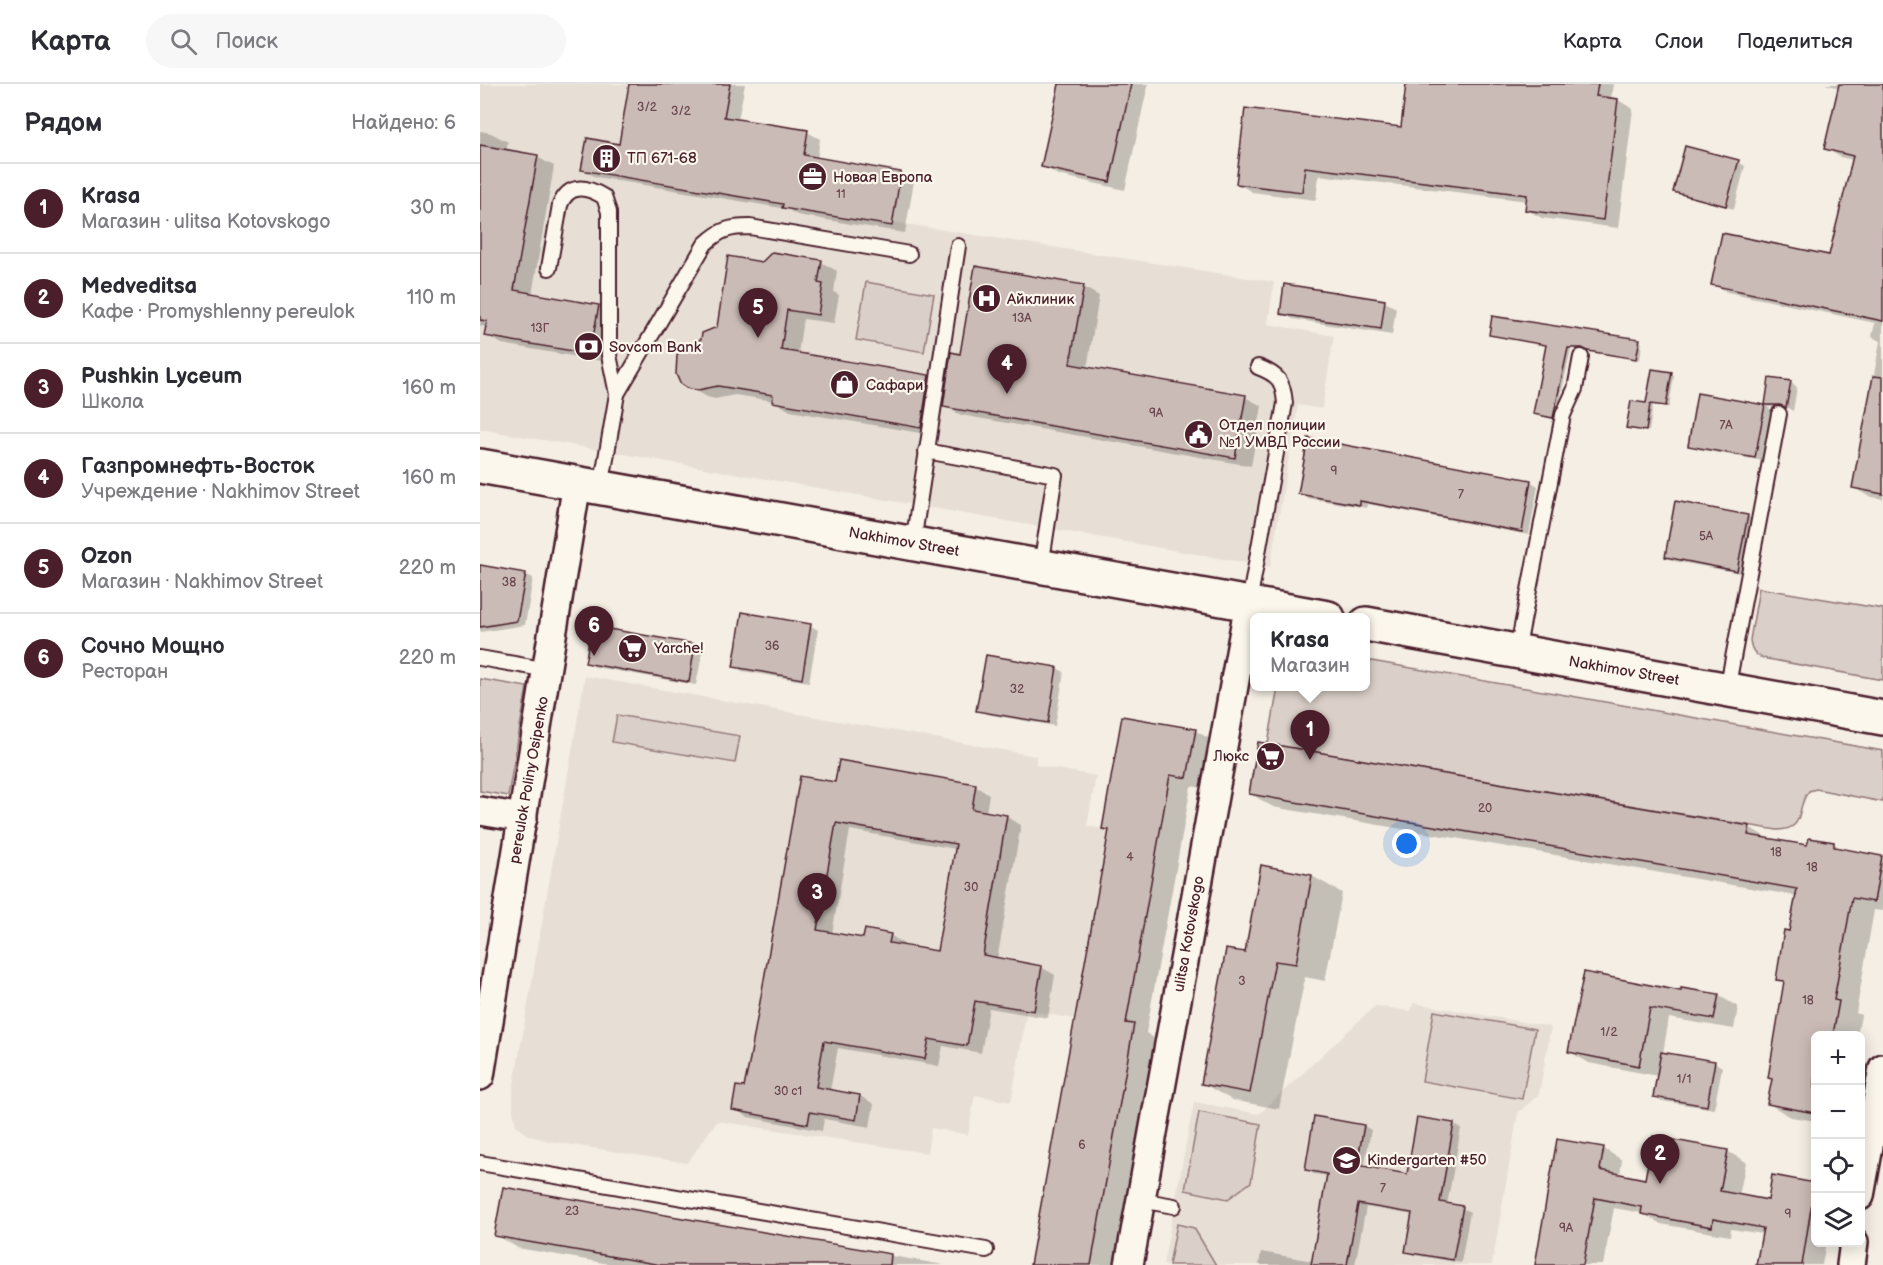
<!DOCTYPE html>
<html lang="ru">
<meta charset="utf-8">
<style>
body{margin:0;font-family:"Balsamiq Sans",sans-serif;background:#f7f7f7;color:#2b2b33}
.controls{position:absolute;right:18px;bottom:18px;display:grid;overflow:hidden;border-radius:9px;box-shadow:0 3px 15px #0003}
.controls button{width:54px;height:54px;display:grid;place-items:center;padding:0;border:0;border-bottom:2px solid #e1e1e2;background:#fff;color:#2b2b33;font:30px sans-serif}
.you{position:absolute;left:927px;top:760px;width:21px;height:21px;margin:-15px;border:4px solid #fff;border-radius:50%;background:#1a73e8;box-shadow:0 0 0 9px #1a73e833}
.badge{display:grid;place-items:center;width:39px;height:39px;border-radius:50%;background:#4a1f2b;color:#fff;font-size:20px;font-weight:700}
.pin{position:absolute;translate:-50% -50px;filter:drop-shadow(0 2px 3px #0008)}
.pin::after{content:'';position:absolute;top:32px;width:21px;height:18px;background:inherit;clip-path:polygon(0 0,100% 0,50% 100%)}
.popup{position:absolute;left:770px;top:529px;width:120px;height:78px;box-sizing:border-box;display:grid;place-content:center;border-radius:9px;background:#fff;filter:drop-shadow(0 2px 4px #0005);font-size:20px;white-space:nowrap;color:#7c7c81}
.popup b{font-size:22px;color:#2b2b33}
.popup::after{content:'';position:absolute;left:50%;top:100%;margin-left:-12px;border:12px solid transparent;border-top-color:#fff}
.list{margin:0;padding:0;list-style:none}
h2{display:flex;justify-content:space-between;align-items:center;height:78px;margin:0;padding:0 24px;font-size:26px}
h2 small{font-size:20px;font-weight:400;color:#7c7c81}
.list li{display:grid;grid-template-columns:39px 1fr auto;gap:18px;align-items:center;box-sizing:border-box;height:90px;padding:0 24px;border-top:2px solid #e1e1e2}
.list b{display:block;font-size:22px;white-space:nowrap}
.list p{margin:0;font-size:20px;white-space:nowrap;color:#7c7c81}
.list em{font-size:20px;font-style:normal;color:#7c7c81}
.icon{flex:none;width:33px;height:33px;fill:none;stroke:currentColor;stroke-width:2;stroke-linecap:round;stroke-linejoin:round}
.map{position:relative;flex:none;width:1403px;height:1181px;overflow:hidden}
header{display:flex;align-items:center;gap:36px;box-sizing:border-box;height:84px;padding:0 30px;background:#fff;border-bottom:2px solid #e1e1e2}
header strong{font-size:28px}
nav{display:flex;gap:33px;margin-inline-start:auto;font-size:21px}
.search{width:420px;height:54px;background:#f7f7f7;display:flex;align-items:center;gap:15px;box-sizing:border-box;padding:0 21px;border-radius:33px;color:#7c7c81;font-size:22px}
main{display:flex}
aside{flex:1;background:#fff}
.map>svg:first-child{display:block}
</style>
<header>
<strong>Карта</strong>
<div class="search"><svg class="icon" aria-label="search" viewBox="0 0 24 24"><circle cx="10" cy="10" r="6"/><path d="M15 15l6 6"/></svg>Поиск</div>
<nav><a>Карта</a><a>Слои</a><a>Поделиться</a></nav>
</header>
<main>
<aside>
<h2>Рядом<small>Найдено: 6</small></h2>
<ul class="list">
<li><span class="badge">1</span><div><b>Krasa</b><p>Магазин · ulitsa Kotovskogo</p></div><em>30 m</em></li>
<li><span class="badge">2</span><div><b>Medveditsa</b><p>Кафе · Promyshlenny pereulok</p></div><em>110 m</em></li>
<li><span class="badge">3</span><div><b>Pushkin Lyceum</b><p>Школа</p></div><em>160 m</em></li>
<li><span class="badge">4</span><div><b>Газпромнефть-Восток</b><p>Учреждение · Nakhimov Street</p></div><em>160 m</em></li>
<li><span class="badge">5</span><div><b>Ozon</b><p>Магазин · Nakhimov Street</p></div><em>220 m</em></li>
<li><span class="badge">6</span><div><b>Сочно Мощно</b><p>Ресторан</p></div><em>220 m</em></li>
</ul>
</aside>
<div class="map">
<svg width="1403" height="1181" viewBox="0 0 1403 1181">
<rect width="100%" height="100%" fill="#f4eee4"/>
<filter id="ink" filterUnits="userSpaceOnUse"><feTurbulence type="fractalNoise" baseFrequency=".0167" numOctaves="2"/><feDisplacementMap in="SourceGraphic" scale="12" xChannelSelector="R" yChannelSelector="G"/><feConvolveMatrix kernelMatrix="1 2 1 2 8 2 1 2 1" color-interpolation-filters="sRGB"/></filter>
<g filter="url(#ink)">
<g fill="#e7dfd6">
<polygon points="0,0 193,0 176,98 303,120 302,124 411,142 413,138 794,198 788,240 854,252 842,325 818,321 790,483 0,345"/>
<polygon points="105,592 556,672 556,681 616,692 607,742 629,746 595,935 547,926 531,1018 495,1011 488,1051 451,1044 447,1069 237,1037 207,1079 68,1057 48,1051 36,1041 33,1027 33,1006"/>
<polygon points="933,919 1071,943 1059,1010 1038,1029 1012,1181 683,1181 714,1018 779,1030 895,922 931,927"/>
</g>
<g fill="#dbd0c9" stroke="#92787a" stroke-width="1.5">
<polygon points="386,198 454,210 444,268 376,256"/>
<path d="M1279,504L1403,525V596L1282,574C1274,570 1271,565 1270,556Z"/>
<path d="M886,576L1403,667V718L1336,705L1329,707C1314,724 1328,745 1297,746L788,660L798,603L886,602Z"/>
<polygon points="0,595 47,603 28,712 0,707"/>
<polygon points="137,631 260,652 255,679 132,658"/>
<polygon points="954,927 1055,945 1042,1015 942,997"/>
<polygon points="719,1028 781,1040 771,1098 748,1115 705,1106"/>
<polygon points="697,1140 714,1144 736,1181 689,1181"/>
</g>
<g fill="#0003" fill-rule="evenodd">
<polygon points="151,0 265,0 258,36 327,48 340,55 337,75 421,89 434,97 425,149 317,131 307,125 116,93 103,86 140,62"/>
<polygon points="581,0 668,0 645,106 578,91 563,82"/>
<polygon points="928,0 1133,0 1131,15 1138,16 1153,25 1138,144 1062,134 1047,126 1048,117 839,91 836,116 772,108 757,99 922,45"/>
<polygon points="1345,0 1403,0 1403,415 1388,412 1374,404 1400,257 1392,253 1395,239 1247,208 1233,200 1350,173 1373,76 1360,73 1346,64 1359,4"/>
<polygon points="0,47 11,49 28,58 26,67 57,73 74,82 52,211 118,222 135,232 127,278 22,260 6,251 7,243 0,242"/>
<polygon points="1258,78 1265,82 1254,125 1202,111 1195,107"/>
<polygon points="341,178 357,187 354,208 359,211 354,239 323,235 318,270 449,292 467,303 481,271 603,203 619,212 607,285 765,313 782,322 771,382 481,331 462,321 458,352 310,327 294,317 255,311 235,315 227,313 201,298 222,256 238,244 282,179"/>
<polygon points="806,202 905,218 916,224 912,251 813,235 801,229"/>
<polygon points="1010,251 1159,257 1162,259 1160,276 1112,268 1107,265 1091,265 1076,334 1054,329 1067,261"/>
<polygon points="1191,290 1194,292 1189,323 1173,321 1169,347 1151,345"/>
<polygon points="1291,295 1311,299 1317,303 1313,327 1308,324 1287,323 1292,326 1283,377 1217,365 1209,361 1218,311 1286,322"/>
<polygon points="829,356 1051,398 1058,402 1049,451 888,420 887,424 827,414 820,409"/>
<polygon points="1267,432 1275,436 1265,490 1194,477 1186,473"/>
<polygon points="0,482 45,490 53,494 45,541 0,548"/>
<polygon points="331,542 338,546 329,598 262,587 254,582"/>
<polygon points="114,543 215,562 223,566 216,601 115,583 107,579"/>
<polygon points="577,584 584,588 575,642 506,630 498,626"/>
<polygon points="644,634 716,647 737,659 728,705 711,702 666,949 674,954 634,1181 552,1181 630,748 624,744"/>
<path d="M356,700L495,702L509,710L506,729L527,733L541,741L517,876L561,883L575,891L568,934L509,924L501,969L463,962L459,982L358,964L350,1007L380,1012L394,1020L390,1043L344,1035L342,1047L268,1033L254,1025L266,1005ZM370,746L476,765L458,869L423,863L424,860L410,851L384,856L352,850Z"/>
<polygon points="771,710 1269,743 1292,757 1328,763 1354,760 1367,767 1401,773 1403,774 1403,827 1394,826 1376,929 1381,931 1377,952 1336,952 1336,1037 1311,1033 1289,1020 1293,996 1289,994 1305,899 1297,895 1311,849 1317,812 793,723"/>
<polygon points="782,783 832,792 862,809 845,897 825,893 799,1025 752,1016 722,999 766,870"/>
<polygon points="1105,890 1202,909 1238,911 1258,923 1254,945 1189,934 1183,969 1234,978 1242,983 1234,1025 1182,1017 1175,1012 1178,992 1109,979 1090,968"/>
<polygon points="973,1040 981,1044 967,1121 982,1124 990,1128 981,1179 934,1171 927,1167 933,1131 886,1123 875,1181 779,1181 781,1168 833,1177 848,1092 834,1090 827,1086 884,1042 891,1046 884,1084 928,1092"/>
<polygon points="1078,1057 1124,1065 1142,1076 1140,1091 1167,1096 1247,1067 1266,1078 1259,1112 1289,1118 1294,1093 1336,1101 1336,1158 1346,1158 1342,1181 1278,1181 1283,1150 1251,1145 1250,1152 1181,1140 1162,1129 1134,1124 1123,1181 1056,1181"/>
<polygon points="24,1105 464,1181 135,1181 38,1164 16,1151"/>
</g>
<g fill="#cabbb6" stroke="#4a1f2b" stroke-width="1.5" fill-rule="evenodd">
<polygon points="149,0 250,0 244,33 328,46 324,71 421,88 412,142 302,124 303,120 101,86 107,54 139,60"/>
<polygon points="579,0 651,0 630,98 561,83"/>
<polygon points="926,0 1118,0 1116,12 1138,15 1123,136 1045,126 1047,111 825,83 822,108 756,100 765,24 921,43"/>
<polygon points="1359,0 1403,0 1403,237 1231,201 1242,149 1349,171 1373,72 1344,65"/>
<polygon points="0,61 58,71 34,206 119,221 110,270 4,252 7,237 0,236"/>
<polygon points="1205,62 1259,76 1246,122 1193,108"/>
<polygon points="292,168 342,176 338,199 343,200 338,231 307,226 301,266 449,291 441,344 292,318 293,311 238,302 218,306 209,305 200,299 196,290 197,271 204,263 221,255 222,249 237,243 248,172 282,178"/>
<polygon points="495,182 604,201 590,280 766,311 755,374 463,323 471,268 480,270"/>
<polygon points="804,200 905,216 901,245 800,230"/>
<polygon points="1012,232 1160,255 1156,275 1108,267 1102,264 1088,264 1073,334 1053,330 1066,261 1009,251"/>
<polygon points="1172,285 1192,288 1186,322 1170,320 1166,347 1146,344 1151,317 1166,319"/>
<polygon points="1393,292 1403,293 1403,410 1372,404"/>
<polygon points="1289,294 1311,297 1306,324 1300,321 1285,321"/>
<polygon points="1217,309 1285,321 1275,374 1208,362"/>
<polygon points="828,354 1051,396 1042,448 880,417 880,421 818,410"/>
<polygon points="1195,417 1268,431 1257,487 1185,473"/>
<polygon points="0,481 46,489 37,537 0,543"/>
<polygon points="262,528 331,540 322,595 253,583"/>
<polygon points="112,542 215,560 209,598 105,579"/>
<polygon points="506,571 577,583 568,639 496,627"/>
<polygon points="642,632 716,645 707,694 690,691 646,939 654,940 611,1181 550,1181 629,746 622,745"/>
<polygon points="778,658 1270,742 1268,751 1327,761 1329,754 1354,758 1354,763 1402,772 1394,818 1372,814 1354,916 1359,917 1353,951 1335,951 1335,1029 1287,1020 1292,995 1288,994 1304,897 1296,896 1304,846 1309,847 1317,805 769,710"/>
<path d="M359,676L496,700L492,725L527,731L503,871L562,882L554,927L495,917L487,962L449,955L445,975L344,957L336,1003L380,1011L376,1036L330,1028L328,1040L252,1026L256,1002L264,1003L269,980L320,692L355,698ZM356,739L476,760L457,867L409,859L411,850L385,845L383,854L337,846Z"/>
<polygon points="781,781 832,791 816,880 795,877 770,1009 721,1000 746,865 765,868"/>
<polygon points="1104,888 1201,907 1201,904 1239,910 1234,935 1170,924 1159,982 1088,968"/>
<polygon points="1181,968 1235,977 1227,1022 1173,1013"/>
<polygon points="834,1032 884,1041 877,1081 927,1090 937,1033 974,1039 960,1118 983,1122 973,1176 925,1168 932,1129 878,1120 867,1181 831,1181 847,1090 825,1086"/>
<polygon points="1173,1052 1248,1066 1240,1107 1288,1116 1292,1091 1335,1099 1322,1181 1276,1181 1283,1144 1233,1135 1232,1143 1161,1130 1162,1123 1115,1114 1103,1181 1055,1181 1077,1055 1124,1063 1120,1086 1165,1095"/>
<polygon points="23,1103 411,1170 410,1181 181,1181 14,1152"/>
</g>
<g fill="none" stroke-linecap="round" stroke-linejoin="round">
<defs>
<g id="lane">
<path d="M69,184L80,121C89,99 106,102 124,113L129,128V271L137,310L121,404"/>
<path d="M137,310L225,160C241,145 250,143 270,143L429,170"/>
<polyline points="446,367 575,391 561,483"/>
<polyline points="433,459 478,162"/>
<path d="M769,519L805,319C803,297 799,291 778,283"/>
<polyline points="1037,568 1083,331 1095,305 1101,273"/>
<polyline points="0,574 68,586"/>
<polyline points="1247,606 1299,330"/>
<polyline points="0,1079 506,1166"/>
<polyline points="660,1116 694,1122"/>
</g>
<g id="street">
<polyline points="0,727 43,734"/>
<polyline points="0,992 97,399"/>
<polyline points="1380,1112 1403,984"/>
<polyline points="649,1181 769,519"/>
<polyline points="1371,1181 1374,1158"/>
</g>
<g id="primary">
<polyline points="0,382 848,534"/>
<polyline points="886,540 1403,634"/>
</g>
</defs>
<use href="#lane" stroke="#4a1f2b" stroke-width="18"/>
<use href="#street" stroke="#4a1f2b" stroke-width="32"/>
<use href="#primary" stroke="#4a1f2b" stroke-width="38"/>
<use href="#lane" stroke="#fbf7ec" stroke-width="14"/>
<use href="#street" stroke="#fbf7ec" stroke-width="27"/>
<use href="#primary" stroke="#fbf7ec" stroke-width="33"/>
</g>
</g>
<defs>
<symbol id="building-disc" viewBox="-11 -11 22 22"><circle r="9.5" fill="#4a1f2b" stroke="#fbf7ec"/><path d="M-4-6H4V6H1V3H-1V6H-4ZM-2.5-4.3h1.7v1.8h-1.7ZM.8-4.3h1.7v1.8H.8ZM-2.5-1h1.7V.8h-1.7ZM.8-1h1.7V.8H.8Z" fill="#fff"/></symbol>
<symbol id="office-disc" viewBox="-11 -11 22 22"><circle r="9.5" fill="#4a1f2b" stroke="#fbf7ec"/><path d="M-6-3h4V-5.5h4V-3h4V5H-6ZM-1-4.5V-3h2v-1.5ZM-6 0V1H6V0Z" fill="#fff"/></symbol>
<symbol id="hospital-disc" viewBox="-11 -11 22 22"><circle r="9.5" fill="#4a1f2b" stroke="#fbf7ec"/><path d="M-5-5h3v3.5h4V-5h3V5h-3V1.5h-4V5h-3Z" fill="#fff"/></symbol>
<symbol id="bank-disc" viewBox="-11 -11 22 22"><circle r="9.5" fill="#4a1f2b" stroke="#fbf7ec"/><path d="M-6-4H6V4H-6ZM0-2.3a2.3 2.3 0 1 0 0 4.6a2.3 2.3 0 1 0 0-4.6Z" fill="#fff"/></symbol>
<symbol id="shop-disc" viewBox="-11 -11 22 22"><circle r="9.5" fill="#4a1f2b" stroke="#fbf7ec"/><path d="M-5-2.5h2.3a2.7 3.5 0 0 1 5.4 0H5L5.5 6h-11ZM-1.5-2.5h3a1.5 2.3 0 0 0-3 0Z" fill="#fff"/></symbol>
<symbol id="civic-disc" viewBox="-11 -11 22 22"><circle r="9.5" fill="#4a1f2b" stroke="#fbf7ec"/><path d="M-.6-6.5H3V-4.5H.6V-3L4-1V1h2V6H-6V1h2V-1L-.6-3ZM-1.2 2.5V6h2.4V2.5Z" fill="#fff"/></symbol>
<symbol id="supermarket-disc" viewBox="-11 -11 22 22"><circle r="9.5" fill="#4a1f2b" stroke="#fbf7ec"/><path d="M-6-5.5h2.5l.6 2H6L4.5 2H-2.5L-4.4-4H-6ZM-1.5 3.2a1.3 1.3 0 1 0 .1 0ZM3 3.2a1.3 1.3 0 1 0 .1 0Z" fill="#fff"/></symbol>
<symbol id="school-disc" viewBox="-11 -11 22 22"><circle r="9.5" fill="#4a1f2b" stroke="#fbf7ec"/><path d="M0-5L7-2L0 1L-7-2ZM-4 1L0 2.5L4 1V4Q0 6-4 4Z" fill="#fff"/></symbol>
</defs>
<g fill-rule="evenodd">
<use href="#building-disc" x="110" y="58" width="33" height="33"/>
<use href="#office-disc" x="316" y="76" width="33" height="33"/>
<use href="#hospital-disc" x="490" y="198" width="33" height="33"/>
<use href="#bank-disc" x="92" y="246" width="33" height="33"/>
<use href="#shop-disc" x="348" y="284" width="33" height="33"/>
<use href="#civic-disc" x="702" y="334" width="33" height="33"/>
<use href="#supermarket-disc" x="136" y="548" width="33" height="33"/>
<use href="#supermarket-disc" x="774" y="656" width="33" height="33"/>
<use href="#school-disc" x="850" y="1060" width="33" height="33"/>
</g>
<g text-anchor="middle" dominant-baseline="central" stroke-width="4.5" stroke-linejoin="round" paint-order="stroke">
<g font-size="12" fill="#6a464e">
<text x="167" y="23">3/2</text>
<text x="201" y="27">3/2</text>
<text x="361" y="110">11</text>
<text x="542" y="234">13А</text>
<text x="60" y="244">13Г</text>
<text x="676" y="329">9А</text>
<text x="1246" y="341">7А</text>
<text x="854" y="387">9</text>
<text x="981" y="410">7</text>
<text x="1226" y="452">5А</text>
<text x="29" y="498">38</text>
<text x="292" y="562">36</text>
<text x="537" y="605">32</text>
<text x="1005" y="724">20</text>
<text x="1296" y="768">18</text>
<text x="650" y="773">4</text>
<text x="1332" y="783">18</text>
<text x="491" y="803">30</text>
<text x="762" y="897">3</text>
<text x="1328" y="916">18</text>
<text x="1129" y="948">1/2</text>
<text x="1204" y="995">1/1</text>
<text x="308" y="1007">30 с1</text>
<text x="602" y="1061">6</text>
<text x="903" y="1104">7</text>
<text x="92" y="1127">23</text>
<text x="1308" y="1130">9</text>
<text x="1086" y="1144">9А</text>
</g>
<g font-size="15" fill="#4a1f2b" stroke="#fbf7ec" text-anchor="start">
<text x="147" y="74">ТП 671-68</text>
<text x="353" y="93">Новая Европа</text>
<text x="527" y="215">Айклиник</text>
<text x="129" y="263">Sovcom Bank</text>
<text x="386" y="301">Сафари</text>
<text x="739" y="341">Отдел полиции<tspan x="739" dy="17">№1 УМВД России</tspan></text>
<text x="174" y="564">Yarche!</text>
<text x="769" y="672" text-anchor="end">Люкс</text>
<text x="887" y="1076">Kindergarten #50</text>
</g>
<g font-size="15" fill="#4a1f2b" stroke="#fbf7ec">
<text transform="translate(424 458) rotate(10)">Nakhimov Street</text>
<text transform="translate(1144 587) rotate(10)">Nakhimov Street</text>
<text transform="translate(49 696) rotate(-80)">pereulok Poliny Osipenko</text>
<text transform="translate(709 850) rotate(-80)">ulitsa Kotovskogo</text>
</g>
</g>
</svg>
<div class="controls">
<button>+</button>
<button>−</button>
<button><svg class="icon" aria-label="locate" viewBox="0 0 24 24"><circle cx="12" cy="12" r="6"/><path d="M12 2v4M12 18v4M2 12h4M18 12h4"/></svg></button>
<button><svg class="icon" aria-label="layers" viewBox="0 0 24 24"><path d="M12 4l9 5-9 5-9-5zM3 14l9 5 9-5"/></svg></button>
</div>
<div class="you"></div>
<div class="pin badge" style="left:830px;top:676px">1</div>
<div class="popup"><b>Krasa</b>Магазин</div>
<div class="pin badge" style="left:1180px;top:1100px">2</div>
<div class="pin badge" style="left:337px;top:839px">3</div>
<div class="pin badge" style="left:527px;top:310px">4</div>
<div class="pin badge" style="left:278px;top:254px">5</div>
<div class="pin badge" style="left:114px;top:572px">6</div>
</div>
</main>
